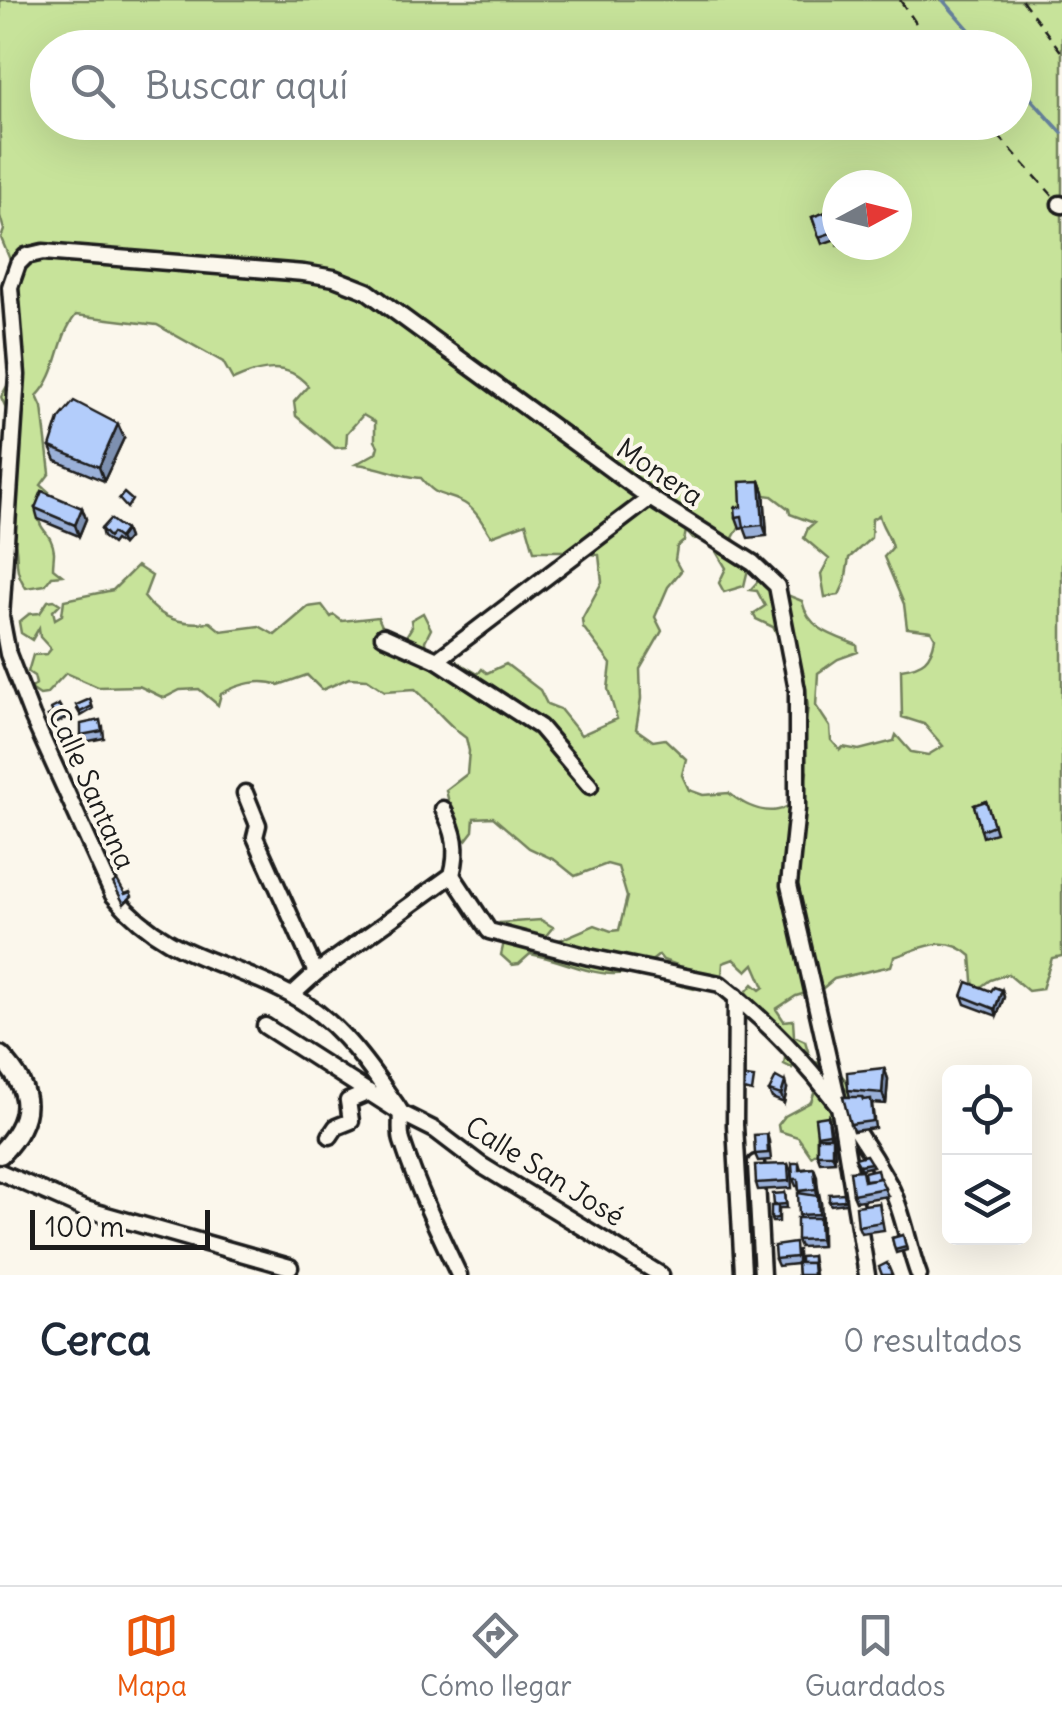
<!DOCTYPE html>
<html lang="es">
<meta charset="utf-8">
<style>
body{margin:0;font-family:Delius,sans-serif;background:#f6f6f7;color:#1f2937}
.controls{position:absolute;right:30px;bottom:30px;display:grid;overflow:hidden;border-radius:15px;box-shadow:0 10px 40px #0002}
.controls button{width:90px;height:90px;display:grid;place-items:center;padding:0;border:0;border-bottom:2px solid #e0e1e3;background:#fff;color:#1f2937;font:50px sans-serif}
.compass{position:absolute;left:822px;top:170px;width:90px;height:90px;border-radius:50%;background:#fff;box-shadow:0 10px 40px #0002;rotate:83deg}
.scale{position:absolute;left:30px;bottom:25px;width:180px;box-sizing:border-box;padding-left:10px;border:5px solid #1c1c1c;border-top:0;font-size:28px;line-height:35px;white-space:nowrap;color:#1c1c1c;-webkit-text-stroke:8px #fbf7ec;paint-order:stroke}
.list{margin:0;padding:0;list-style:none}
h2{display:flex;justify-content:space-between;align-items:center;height:130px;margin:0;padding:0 40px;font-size:42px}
h2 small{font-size:32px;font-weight:400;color:#747a83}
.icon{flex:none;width:55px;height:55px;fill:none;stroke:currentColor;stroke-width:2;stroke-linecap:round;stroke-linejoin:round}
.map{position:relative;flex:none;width:1062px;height:1275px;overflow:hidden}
.search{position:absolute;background:#fff;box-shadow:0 10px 40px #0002;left:30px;right:30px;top:30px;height:110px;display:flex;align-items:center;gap:25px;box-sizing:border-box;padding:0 35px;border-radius:55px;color:#747a83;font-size:38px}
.sheet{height:310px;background:#fff}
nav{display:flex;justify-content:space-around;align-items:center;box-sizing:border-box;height:140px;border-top:2px solid #e0e1e3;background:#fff;font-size:28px;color:#747a83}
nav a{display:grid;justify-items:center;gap:5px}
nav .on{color:#ea580c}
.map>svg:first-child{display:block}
</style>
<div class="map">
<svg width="1062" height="1275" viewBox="0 0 1062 1275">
<rect width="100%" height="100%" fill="#fbf7ec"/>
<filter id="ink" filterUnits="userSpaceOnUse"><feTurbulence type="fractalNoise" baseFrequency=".01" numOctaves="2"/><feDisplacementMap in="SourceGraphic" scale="20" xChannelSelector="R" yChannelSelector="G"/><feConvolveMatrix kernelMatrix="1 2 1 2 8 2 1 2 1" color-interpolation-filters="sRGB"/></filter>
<g filter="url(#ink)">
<path fill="#c7e39a" stroke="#72805b" stroke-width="2.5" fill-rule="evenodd" d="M0,0H1062V956L1052,958L1042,989L1028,991L1008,974L990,980L974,992L971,956C945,933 923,948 894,957L891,966L834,979L823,988L796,996L776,1009L784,1021L793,1020L794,1036L805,1041L811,1061C858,1071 866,1109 817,1124L826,1145L811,1156L798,1137L779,1131L778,1125L785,1116L811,1102L817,1085L795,1063L792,1068L784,1064L786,1052L761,1027L755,1005L746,992L753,984L760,990L764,987L754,964L747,971L734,959L723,963L722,978H714L694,989L678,985L677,965L663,960L659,955C615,994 578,962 530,954L519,964L512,965L501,955L504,942L500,923L541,920L553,927L544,938L560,940L595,925L611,931L619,930L627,897L618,867L607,864L575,876L555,860L529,848L493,817L474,818L473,831L466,840L461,841L456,832L446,790L467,774L469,751L466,738C446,724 433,705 415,689L385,691L367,679L349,678L322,690L307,675L279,685C261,678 238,684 221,694L218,705L199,689L180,690L164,698L139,686L98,687L66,673L46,694L40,695L31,689L36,684L34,676L28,672L33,655L47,654L51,649L40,637L39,628L32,640L21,633L19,622L29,614L40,613L48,601L54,600L60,604L53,611L55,619L62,615L64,600L113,590L137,566L152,576L144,597C161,620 183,625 210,622L221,631L259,626L275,635L308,607L322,605L331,617L334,615L342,621L378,617L386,635L399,634L405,638L412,627L411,620L423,613L431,629L425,641L426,650L434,654L442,653L478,674L482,669L487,673L506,664L540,690L547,704L560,709L581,735L617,719L608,689L611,664L583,627L582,619L602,582L599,555L569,551H534L526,523L491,536C483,524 476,510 464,503C442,491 439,500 421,478C397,476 380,466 356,464L376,453L378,446L375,441V422L363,415L347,433L346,447L335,448L296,416L294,402L308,386C287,361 259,368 233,380L223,362L157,325L76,315C56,339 60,373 37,396L42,407L50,473L41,485L49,492C25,533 51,523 54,552C54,557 53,562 53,568L62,575L52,576L45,585L26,588C9,562 24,556 9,529L12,421L1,397L13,375L14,295L18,279L1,238L4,230L0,216ZM48,48H1014V122H48ZM837,185H897V245H837ZM757,494L772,496L789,509L790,514L814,523L808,528L804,538L829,559L821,574L825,597L839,595L845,582L849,558L871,538L872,519L879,515C881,527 890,535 892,548L884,557L904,604L907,628L931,631L935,638C931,660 923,666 901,669L902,717L924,724L943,746L928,755L911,752L896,735L894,741L859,750L843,747L840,750L831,740L830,727L816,706L818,673L838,659L858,652L857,645C832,635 809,630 802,601L782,593L761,578L750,590L757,591L765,606L753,614L756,619L773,627L784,647L800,663L804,676L808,707L800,761L807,772C799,820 761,819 729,793L703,795L689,790L682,775L686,759L665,739L653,741L636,729L641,699L640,669L662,631L655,617L668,587L681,571L675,560L677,547L684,541L686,531L693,539L708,538L726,568L719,583L724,592L744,586L749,565L733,538Z"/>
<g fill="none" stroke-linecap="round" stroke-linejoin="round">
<g stroke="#66819c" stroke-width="4">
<polyline points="943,0 985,48"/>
<polyline points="1014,80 1062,133"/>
</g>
<defs>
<g id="minor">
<polyline points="1060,204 1062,205"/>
<polyline points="383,636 437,660 540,727 590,786"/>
<polyline points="437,660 650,498"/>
<polyline points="245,793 258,825 255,837 316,973"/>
<path d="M452,875L489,931L589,957L720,984C789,1038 848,1109 890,1186C904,1213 908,1247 919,1275"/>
<path d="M292,995L316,973L452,875C459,849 455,832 443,809"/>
<polyline points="736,996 735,1125 743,1272"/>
<polyline points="265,1026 401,1113 435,1130 481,1165 661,1275"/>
<polyline points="330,1136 336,1127 351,1121 348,1101 369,1092"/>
<polyline points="756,1163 762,1275"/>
<polyline points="0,1172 82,1208 290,1267"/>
<path d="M459,1275C438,1231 417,1187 402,1141C399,1131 402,1120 400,1111C397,1105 391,1098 387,1092C361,1054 332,1017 291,995C221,957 170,961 113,895L32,716L8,654L1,617L17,375L10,287L18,264L26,256L43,252L304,273L334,278L367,291L650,498L753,563L777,586L797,690V809L789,885L839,1106L867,1275"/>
</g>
<path id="tertiary" d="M0,1056C34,1091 34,1119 0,1154"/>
</defs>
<use href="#minor" stroke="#1c1c1c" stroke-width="21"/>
<use href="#tertiary" stroke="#1c1c1c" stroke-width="25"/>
<g stroke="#1c1c1c" stroke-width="2.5" stroke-dasharray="10 8" stroke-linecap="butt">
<polyline points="900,0 933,48"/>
<polyline points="1022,0 1062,53"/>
<polyline points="986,122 1052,195"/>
</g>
<use href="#minor" stroke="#fbf7ec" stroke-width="14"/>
<use href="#tertiary" stroke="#fbf7ec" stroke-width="18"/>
</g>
<g fill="#9ab0d8" stroke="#1c1c1c" stroke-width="2.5">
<polygon points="826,212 836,239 822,244 812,217"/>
<polygon points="124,438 104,481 56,461 50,447"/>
<polygon points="760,481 764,492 767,536 748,538 744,527 740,528 736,517 741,507"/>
<polygon points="35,508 82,508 86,519 79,536 38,519"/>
<polygon points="101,529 125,530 128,538 122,545 115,540 112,544 103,537"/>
<polygon points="90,699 93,709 81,716 77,709"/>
<polygon points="59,705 66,718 52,726 48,716 53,714"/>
<polygon points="103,727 104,738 84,742 81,735"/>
<polygon points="986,801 996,833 983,837 974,805"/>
<polygon points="1002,990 1004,997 997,1016 965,1004 962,996"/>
<polygon points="884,1068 888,1079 886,1104 872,1103 875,1128 853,1131 843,1097 850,1097 848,1090"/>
<polygon points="787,1089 784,1103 772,1098 769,1091"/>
<polygon points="828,1116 834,1144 835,1161 820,1162 817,1154 817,1135"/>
<polygon points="767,1134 769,1141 771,1160 758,1161 755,1154"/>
<polygon points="856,1162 871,1163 873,1166 861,1169"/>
<polygon points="799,1163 801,1169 814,1168 817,1176 818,1196 821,1203 822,1246 800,1247 797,1240 800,1218 800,1193 798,1186 796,1186 793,1179"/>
<polygon points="788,1164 791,1171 792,1188 758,1190 756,1183"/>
<polygon points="865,1177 879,1178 888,1196 856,1201 853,1194"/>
<polygon points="785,1193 787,1208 779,1208 779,1222 772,1222 771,1219 774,1206"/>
<polygon points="846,1197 846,1203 831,1205 829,1201"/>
<polygon points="879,1203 884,1230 861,1233 858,1226"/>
<polygon points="903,1235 907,1250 896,1253 892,1238"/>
<polygon points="798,1250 798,1263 812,1256 815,1275 798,1275 797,1264 778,1266 775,1259"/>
</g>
<g fill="#7d90b0" stroke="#1c1c1c" stroke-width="2.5">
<polygon points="118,424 124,438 104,481 99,467"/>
<polygon points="760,481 764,492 767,536 763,525"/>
<polygon points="82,508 86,519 79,536 75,525"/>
<polygon points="125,530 128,538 122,545 119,538"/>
<polygon points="1002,990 1004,997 997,1016 995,1009"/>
<polygon points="884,1068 888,1079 886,1104 882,1093"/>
<polygon points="785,1082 787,1089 784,1103 781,1095"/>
<polygon points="828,1116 834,1144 835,1161 832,1154"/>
<polygon points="814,1168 821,1203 822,1221 819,1214"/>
<polygon points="819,1218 822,1225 822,1246 820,1239"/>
</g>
<g fill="#b3cdfb" stroke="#1c1c1c" stroke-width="2.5">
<polygon points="826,212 834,232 819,237 812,217"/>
<polygon points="74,401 118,424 99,467 50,447 59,419"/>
<polygon points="760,481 763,525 744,527 742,516 736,517 735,507 741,507 740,482"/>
<polygon points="42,491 82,508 75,525 35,508"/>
<polygon points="124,493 132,500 127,508 119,499"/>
<polygon points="110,519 125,530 119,538 112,533 109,537 101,529"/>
<polygon points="90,699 92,706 80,712 76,705"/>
<polygon points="59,705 65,715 51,722 48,716 53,713 51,709"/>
<polygon points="100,720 102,731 81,735 81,724"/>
<polygon points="986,801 994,825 981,830 974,805"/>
<polygon points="117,880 125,894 130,892 132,896 124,904 113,883"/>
<polygon points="967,982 991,991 994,987 1002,990 995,1009 962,996"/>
<polygon points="884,1068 882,1093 848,1090 847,1072"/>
<polygon points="745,1077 754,1078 752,1092 744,1090"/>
<polygon points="776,1077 785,1082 781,1095 769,1091"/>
<polygon points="843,1097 862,1097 863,1100 871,1099 873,1121 850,1124"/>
<polygon points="828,1116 830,1133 817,1135 815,1118"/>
<polygon points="767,1134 768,1153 755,1154 754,1135"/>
<rect x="817" y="1137" width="15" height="17"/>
<polygon points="866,1155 871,1163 859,1165 855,1158"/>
<polygon points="792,1163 799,1163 799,1170 814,1168 816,1189 799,1191 798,1179 793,1179"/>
<polygon points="788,1164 789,1181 756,1183 755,1165"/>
<polygon points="877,1169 879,1179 865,1180 864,1172"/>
<polygon points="862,1170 864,1181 880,1178 885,1188 853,1194 850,1171"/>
<polygon points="785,1193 786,1204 774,1205 773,1194"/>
<polygon points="798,1193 818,1196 819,1214 799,1215"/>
<polygon points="844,1193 845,1200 829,1201 829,1194"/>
<polygon points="879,1203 882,1222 858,1226 856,1206"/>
<polygon points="771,1206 778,1206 778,1218 771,1219"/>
<polygon points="797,1218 819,1218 820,1239 797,1240"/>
<polygon points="903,1235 906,1247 895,1250 892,1238"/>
<polygon points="795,1243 796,1257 775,1259 774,1246"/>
<polygon points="812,1256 812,1263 800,1263 800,1257"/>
<polygon points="797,1263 812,1263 813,1275 798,1275"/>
<polygon points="887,1263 892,1275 882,1275 879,1267"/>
</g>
</g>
<g text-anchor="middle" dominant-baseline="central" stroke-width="8" stroke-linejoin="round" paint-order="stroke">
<g font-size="28" fill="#1c1c1c" stroke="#fbf7ec">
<text transform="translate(660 472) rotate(34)">Monera</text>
<text transform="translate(92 788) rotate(66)">Calle Santana</text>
<text transform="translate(545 1171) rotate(32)">Calle San José</text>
</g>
</g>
</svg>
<div class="controls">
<button><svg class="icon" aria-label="locate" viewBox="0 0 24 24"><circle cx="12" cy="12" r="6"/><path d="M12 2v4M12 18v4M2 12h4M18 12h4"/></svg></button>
<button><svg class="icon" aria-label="layers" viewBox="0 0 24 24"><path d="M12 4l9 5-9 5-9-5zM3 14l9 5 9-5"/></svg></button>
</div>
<svg class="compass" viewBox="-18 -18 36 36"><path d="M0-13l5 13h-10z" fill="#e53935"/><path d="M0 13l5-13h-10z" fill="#747a83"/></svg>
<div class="scale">100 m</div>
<div class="search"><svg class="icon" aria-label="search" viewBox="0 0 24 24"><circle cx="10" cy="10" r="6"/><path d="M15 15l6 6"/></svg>Buscar aquí</div>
</div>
<section class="sheet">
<h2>Cerca<small>0 resultados</small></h2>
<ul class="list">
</ul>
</section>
<nav>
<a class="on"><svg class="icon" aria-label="map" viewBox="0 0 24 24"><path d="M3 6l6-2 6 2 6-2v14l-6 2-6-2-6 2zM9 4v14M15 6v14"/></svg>Mapa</a>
<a><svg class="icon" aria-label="directions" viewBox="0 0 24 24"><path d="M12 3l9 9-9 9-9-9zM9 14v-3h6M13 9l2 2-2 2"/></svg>Cómo llegar</a>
<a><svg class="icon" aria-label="saved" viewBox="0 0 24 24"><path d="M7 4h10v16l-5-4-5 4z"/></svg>Guardados</a>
</nav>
